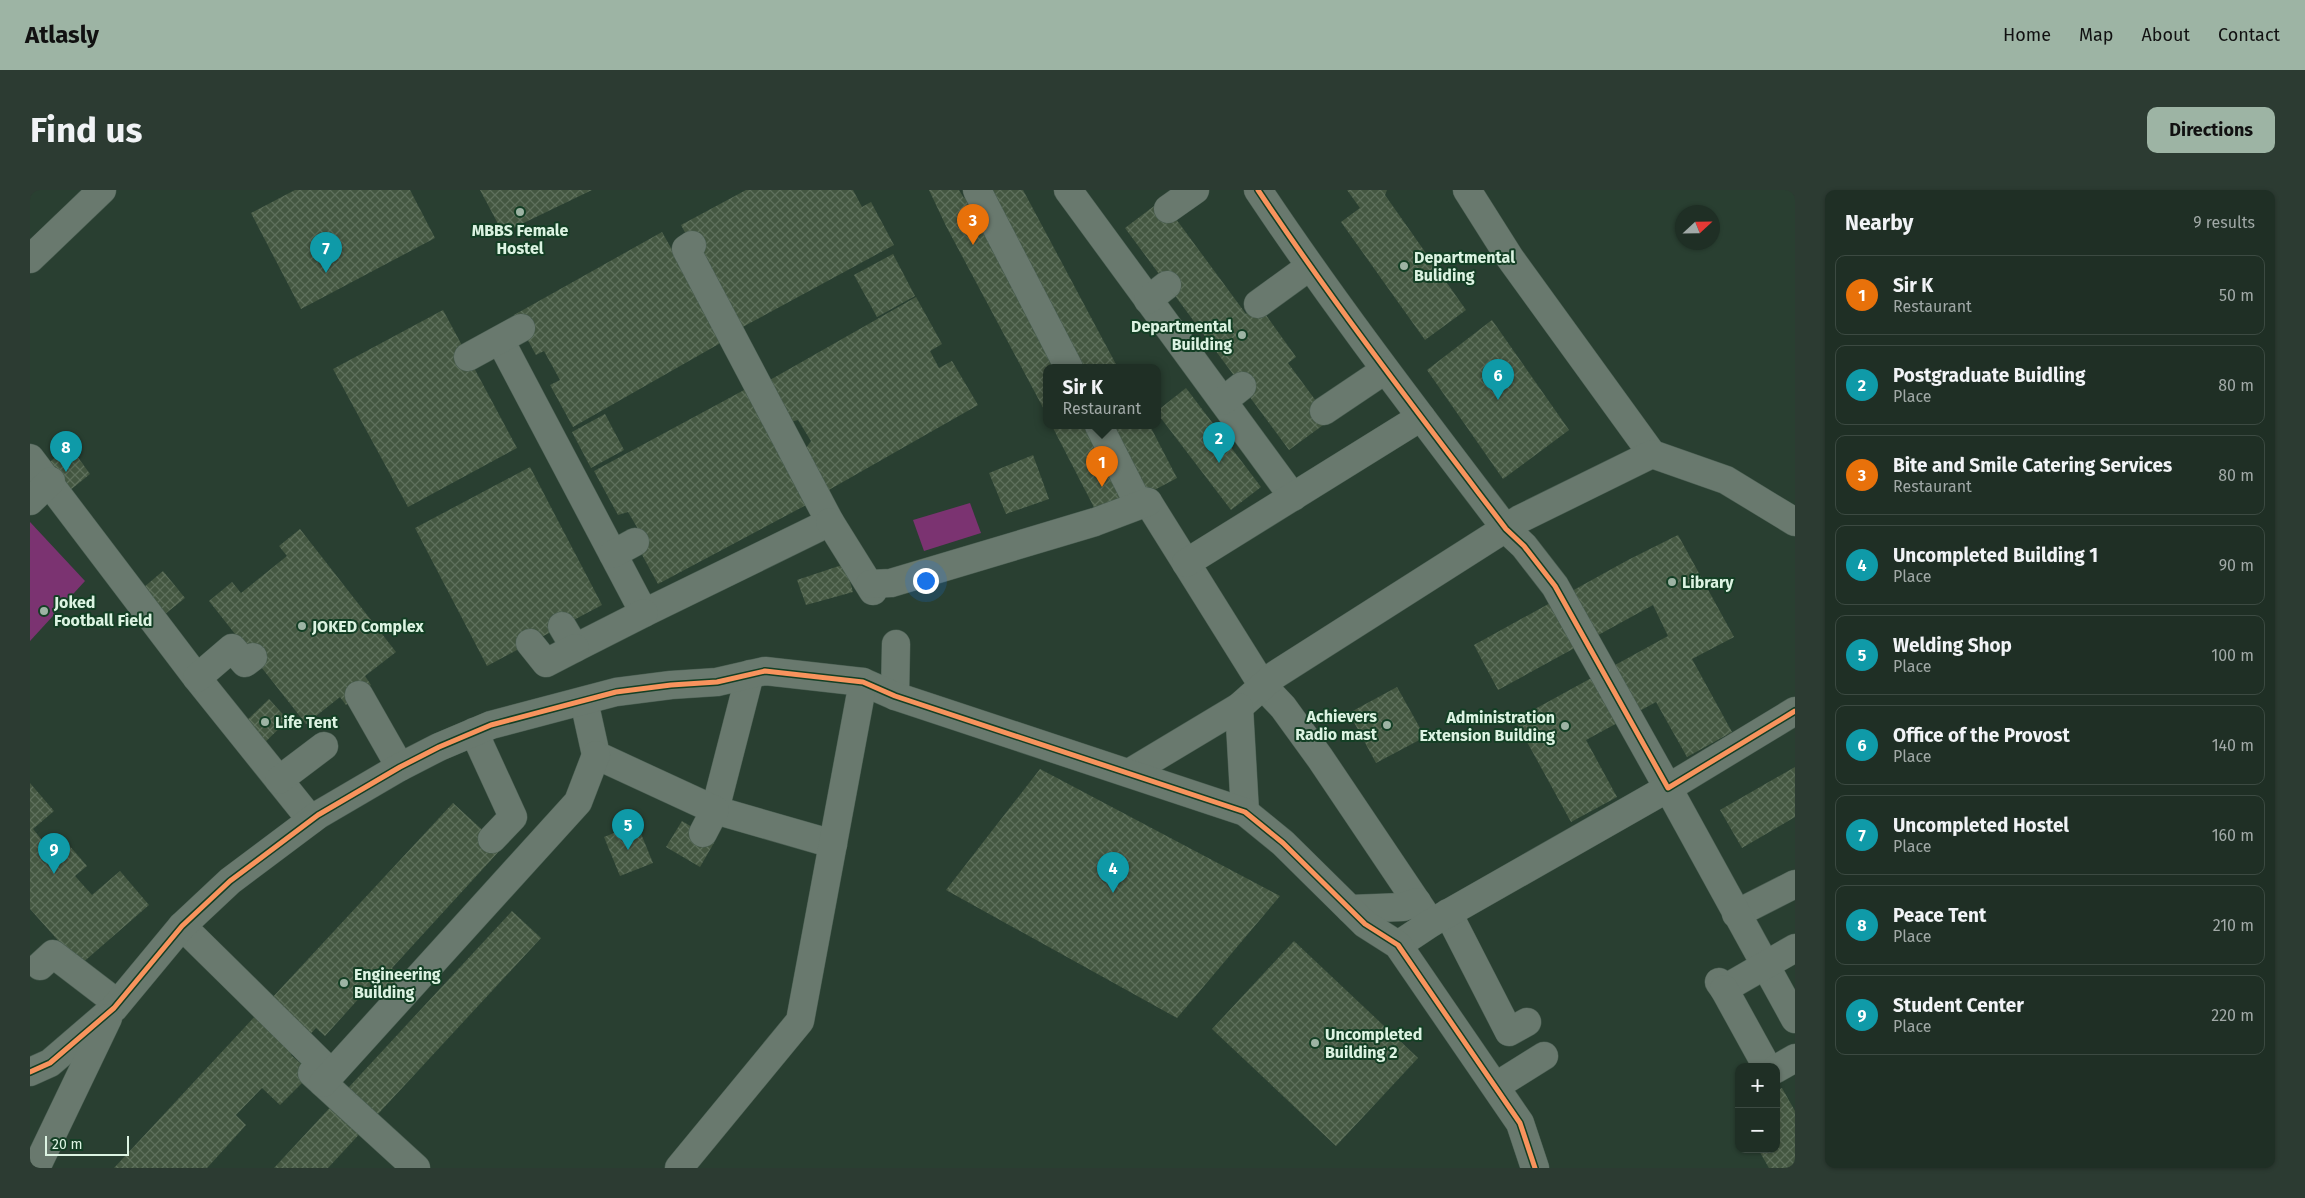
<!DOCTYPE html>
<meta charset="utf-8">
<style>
body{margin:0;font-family:"Fira Sans",sans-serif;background:#2c3b32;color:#f1f3f6}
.controls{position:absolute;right:15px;bottom:15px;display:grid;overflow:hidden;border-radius:10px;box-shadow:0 1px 4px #0004}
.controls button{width:45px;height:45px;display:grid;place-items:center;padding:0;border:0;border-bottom:1px solid #3c4a42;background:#1f2f25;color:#f1f3f6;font:25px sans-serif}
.compass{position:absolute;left:1645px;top:15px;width:45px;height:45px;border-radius:50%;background:#1f2f25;box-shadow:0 1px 4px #0004;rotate:68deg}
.scale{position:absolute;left:15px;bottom:12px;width:84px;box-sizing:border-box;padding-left:5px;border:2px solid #dcf3e2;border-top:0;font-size:14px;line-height:18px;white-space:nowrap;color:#dcf3e2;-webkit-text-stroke:4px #143f25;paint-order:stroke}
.you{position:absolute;left:895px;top:390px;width:18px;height:18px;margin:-12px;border:4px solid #fff;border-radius:50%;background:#1a73e8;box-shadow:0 0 0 8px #1a73e833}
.badge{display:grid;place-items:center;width:32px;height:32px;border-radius:50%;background:#9db4a4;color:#fff;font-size:16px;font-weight:700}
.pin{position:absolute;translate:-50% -41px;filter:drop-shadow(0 1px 2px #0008)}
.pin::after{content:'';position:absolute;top:26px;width:18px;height:15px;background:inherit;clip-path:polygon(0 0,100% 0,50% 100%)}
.popup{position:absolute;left:1013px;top:174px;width:118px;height:65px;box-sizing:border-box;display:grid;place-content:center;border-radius:10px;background:#1f2f25;filter:drop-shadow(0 1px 4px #0005);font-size:16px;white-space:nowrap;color:#a1a9a7}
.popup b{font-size:19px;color:#f1f3f6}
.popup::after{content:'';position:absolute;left:50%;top:100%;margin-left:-10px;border:10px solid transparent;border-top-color:#1f2f25}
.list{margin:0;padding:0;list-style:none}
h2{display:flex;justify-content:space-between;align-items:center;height:65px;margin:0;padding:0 20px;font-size:21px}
h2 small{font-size:16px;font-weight:400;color:#a1a9a7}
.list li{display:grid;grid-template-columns:32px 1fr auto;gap:15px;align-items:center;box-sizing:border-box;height:80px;margin:0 10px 10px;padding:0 10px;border:1px solid #3c4a42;border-radius:10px}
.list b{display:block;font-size:19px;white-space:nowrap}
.list p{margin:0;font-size:16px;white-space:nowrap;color:#a1a9a7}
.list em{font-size:16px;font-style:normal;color:#a1a9a7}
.map{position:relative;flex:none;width:1765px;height:978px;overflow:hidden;border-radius:10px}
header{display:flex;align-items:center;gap:30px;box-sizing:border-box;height:70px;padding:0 25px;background:#9db4a4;color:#111}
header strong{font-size:24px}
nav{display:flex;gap:28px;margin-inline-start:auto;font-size:18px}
.intro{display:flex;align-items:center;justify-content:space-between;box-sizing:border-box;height:120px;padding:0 30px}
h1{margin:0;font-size:35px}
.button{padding:12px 22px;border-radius:10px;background:#9db4a4;color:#111;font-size:18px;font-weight:700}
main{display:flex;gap:30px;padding:0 30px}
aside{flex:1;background:#1f2f25;border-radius:10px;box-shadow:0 1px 4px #0004}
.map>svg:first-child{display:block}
</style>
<header>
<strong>Atlasly</strong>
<nav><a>Home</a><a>Map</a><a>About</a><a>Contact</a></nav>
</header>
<div class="intro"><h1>Find us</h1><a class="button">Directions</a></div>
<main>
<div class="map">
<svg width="1765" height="978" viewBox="0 0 1765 978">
<defs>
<pattern id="building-cross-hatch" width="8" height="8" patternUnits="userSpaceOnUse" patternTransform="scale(1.25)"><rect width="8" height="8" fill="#445741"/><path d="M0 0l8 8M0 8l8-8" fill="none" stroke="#5e705c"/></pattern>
</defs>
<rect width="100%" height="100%" fill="#293f31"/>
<g fill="#7b3371">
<polygon points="940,313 951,343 894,361 883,330"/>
<polygon points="0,332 55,391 0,451"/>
</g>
<g fill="url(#building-cross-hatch)">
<polygon points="265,0 380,0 405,48 271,119 221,23"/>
<polygon points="450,0 562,0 473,43"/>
<polygon points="716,0 823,0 832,17 841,12 864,55 707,140 651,35"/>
<polygon points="899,0 929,0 934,8 938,6 943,18 940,20 980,89 1027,178 1017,178 1017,225 916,36"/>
<polygon points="954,0 993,0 1088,178 1048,178"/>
<polygon points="1317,0 1357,0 1355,5 1436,120 1395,150 1311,32 1330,18"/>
<polygon points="1132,10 1216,124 1228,114 1266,167 1258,173 1300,230 1259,260 1095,38"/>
<polygon points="632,42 694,151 543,237 520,195 530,190 514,161 506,165 484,125"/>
<polygon points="863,64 885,106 847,127 824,85"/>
<polygon points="886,107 912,154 900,161 909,178 922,171 948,215 797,301 774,261 781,251 768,230 753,234 731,195"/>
<polygon points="413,120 487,258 378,317 303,179"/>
<polygon points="1462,130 1539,240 1473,289 1397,180"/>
<polygon points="1156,198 1231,297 1201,320 1127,223 1127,221"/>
<polygon points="716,199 778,314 628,394 605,352 611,344 598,322 588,325 564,281"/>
<polygon points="575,224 594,260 561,278 542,242"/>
<polygon points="1022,236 1059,236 1099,311 1069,327"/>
<polygon points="1079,236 1120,236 1147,288 1115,305"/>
<polygon points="39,255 60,284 33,306 12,279"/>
<polygon points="1003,265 1019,309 976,324 959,283"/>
<polygon points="500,277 572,415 457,476 385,338"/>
<polygon points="270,339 366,462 335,486 341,495 329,505 316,515 310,507 276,534 179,411 202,392 211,403 257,366 249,356"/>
<polygon points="1648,345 1704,447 1662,469 1702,542 1657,567 1626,512 1556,550 1587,607 1541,632 1485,530 1638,446 1623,415 1468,500 1444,455 1598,370"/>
<polygon points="815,374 823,402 776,415 767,390"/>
<polygon points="133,381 155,408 129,429 107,403"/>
<polygon points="1367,497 1395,547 1346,573 1319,523"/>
<polygon points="239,509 258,530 231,556 212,535"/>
<polygon points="1765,577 1765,627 1712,658 1690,620"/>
<polygon points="1010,579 1250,706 1147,828 916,700"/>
<polygon points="0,593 24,621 3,639 25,666 38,654 57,676 45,686 62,705 90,681 119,715 50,775 0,719"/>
<polygon points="423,613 472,658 362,778 374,790 356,809 341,795 295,846 286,838 261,865 282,883 250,915 232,898 206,925 216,935 177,978 84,978"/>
<polygon points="652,631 685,651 670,677 636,657"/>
<polygon points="607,634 623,673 590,686 574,647"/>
<polygon points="482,721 511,748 298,978 244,978"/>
<polygon points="1264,751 1388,868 1306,956 1182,839"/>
<polygon points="1752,898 1765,921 1765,978 1739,978 1728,959 1746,959 1746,901"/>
</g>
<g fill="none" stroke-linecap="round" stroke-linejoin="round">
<defs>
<g id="minor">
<polyline points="947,0 1039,178"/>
<polyline points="1038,0 1263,307"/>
<path d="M1228,0C1306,117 1391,227 1476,339L1494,356L1525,396L1638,598L1765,521"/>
<polyline points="1437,0 1480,68 1622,264"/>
<polyline points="1138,19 1165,0"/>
<polyline points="0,69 72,0"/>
<polyline points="1118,110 1137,95"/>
<polyline points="1228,114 1279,77"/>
<polyline points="470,150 614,423 800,332 656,59 662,55"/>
<polyline points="438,167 491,138"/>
<polyline points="1193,211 1212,196"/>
<polyline points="1294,221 1355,180"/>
<polyline points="1069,236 1106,309 1118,312 1233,496 1253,517 1290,568 1401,733"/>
<polyline points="0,268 167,488 281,630"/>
<polyline points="0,311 21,291"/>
<polyline points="800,332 843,401"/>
<polyline points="583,364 605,352"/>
<polyline points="1156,373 1391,227"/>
<polyline points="840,394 861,393 1065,332 1118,312"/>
<polyline points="532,436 545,458 614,423"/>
<polyline points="500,453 516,473 545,458"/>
<polyline points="720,484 685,620 803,654"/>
<polyline points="167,488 202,458 215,473 223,467"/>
<polyline points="329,505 370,577"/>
<polyline points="865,506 866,454"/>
<polyline points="554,511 566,565 685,620 673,643"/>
<polyline points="1209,517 1245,485 1490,329 1622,264 1696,290 1765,332"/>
<polyline points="444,542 483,627 462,649"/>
<polyline points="1099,583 1209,517 1215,622"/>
<polyline points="249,590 294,556"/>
<polyline points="1320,719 1373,717 1387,712"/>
<polyline points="1418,723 1479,842 1497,832"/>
<polyline points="1706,724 1765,694"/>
<polyline points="152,736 292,874 282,883 386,978"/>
<polyline points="1368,755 1401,733 1638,598 1765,829"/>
<polyline points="10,776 23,764 87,813"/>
<polyline points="1689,792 1694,799 1765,758"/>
<polyline points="1694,799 1737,877"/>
<polyline points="1746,879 1765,868"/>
<polyline points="0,882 20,873 84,818 152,736 200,691 288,625 370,577 409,557 461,535 586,502 641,495 687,492 735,481 833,492 865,506 1215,622 1253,653 1335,734 1368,755 1490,933 1505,978"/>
<polyline points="293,893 548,612 566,565"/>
<polyline points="1466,896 1514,866"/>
<polyline points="6,978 78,828"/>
<polyline points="649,978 770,831 833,492"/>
</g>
</defs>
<use href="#minor" stroke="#495d51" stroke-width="29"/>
<use href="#minor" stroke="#69796e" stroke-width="28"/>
<defs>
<g id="cycleway">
<path d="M1228,0C1306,117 1391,227 1476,339L1494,356L1525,396L1638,598L1765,521"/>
<polyline points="0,882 20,873 84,818 152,736 200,691 288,625 370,577 409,557 461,535 586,502 641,495 687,492 735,481 833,492 865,506 1215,622 1253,653 1335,734 1368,755 1490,933 1505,978"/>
</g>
</defs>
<use href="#cycleway" stroke="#143f25" stroke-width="8"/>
<use href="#cycleway" stroke="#f8935d" stroke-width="5"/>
</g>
<g fill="#9db4a4" stroke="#143f25" stroke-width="2">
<circle cx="490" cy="22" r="5"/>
<circle cx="1374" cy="76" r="5"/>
<circle cx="1212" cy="145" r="5"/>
<circle cx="1642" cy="392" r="5"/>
<circle cx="14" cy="421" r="5"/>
<circle cx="272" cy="436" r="5"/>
<circle cx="235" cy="532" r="5"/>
<circle cx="1357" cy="535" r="5"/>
<circle cx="1535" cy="536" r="5"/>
<circle cx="314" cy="793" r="5"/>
<circle cx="1285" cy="853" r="5"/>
</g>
<g text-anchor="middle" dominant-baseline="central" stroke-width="4" stroke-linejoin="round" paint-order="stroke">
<g font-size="16" font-weight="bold" fill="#dcf3e2" stroke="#143f25" text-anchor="start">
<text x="490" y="40" text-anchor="middle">MBBS Female<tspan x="490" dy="18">Hostel</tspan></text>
<text x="1384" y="67">Departmental<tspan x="1384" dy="18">Buliding</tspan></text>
<text x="1202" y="136" text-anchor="end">Departmental<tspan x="1202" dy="18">Building</tspan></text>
<text x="1652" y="392">Library</text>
<text x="24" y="412">Joked<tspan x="24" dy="18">Football Field</tspan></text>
<text x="282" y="436">JOKED Complex</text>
<text x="1347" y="526" text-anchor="end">Achievers<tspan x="1347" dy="18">Radio mast</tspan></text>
<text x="1525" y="527" text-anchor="end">Administration<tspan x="1525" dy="18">Extension Building</tspan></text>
<text x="245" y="532">Life Tent</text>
<text x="324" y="784">Engineering<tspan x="324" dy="18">Building</tspan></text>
<text x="1295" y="844">Uncompleted<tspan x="1295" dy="18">Building 2</tspan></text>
</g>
</g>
</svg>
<div class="controls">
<button>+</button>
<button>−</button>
</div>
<svg class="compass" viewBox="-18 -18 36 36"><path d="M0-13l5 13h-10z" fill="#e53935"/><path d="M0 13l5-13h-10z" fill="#a1a9a7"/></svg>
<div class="scale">20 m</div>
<div class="you"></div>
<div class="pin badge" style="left:1072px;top:297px;background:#e8710a">1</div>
<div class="popup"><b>Sir K</b>Restaurant</div>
<div class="pin badge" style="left:1189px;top:273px;background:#0f9aa8">2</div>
<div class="pin badge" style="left:943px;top:55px;background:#e8710a">3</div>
<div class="pin badge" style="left:1083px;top:703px;background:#0f9aa8">4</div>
<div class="pin badge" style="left:598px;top:660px;background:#0f9aa8">5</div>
<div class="pin badge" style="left:1468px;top:210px;background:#0f9aa8">6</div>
<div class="pin badge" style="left:296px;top:83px;background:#0f9aa8">7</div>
<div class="pin badge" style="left:36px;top:282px;background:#0f9aa8">8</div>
<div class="pin badge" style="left:24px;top:684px;background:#0f9aa8">9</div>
</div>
<aside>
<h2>Nearby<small>9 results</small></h2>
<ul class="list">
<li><span class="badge" style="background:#e8710a">1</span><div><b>Sir K</b><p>Restaurant</p></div><em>50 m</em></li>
<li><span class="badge" style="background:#0f9aa8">2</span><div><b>Postgraduate Buidling</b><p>Place</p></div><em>80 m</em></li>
<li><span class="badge" style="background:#e8710a">3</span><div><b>Bite and Smile Catering Services</b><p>Restaurant</p></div><em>80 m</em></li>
<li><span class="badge" style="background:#0f9aa8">4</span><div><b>Uncompleted Building 1</b><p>Place</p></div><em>90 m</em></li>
<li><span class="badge" style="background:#0f9aa8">5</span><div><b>Welding Shop</b><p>Place</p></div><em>100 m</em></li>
<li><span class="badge" style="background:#0f9aa8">6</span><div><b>Office of the Provost</b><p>Place</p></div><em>140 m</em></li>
<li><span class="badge" style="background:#0f9aa8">7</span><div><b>Uncompleted Hostel</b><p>Place</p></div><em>160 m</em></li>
<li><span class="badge" style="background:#0f9aa8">8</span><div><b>Peace Tent</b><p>Place</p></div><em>210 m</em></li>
<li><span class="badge" style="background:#0f9aa8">9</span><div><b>Student Center</b><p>Place</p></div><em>220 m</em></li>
</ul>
</aside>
</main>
